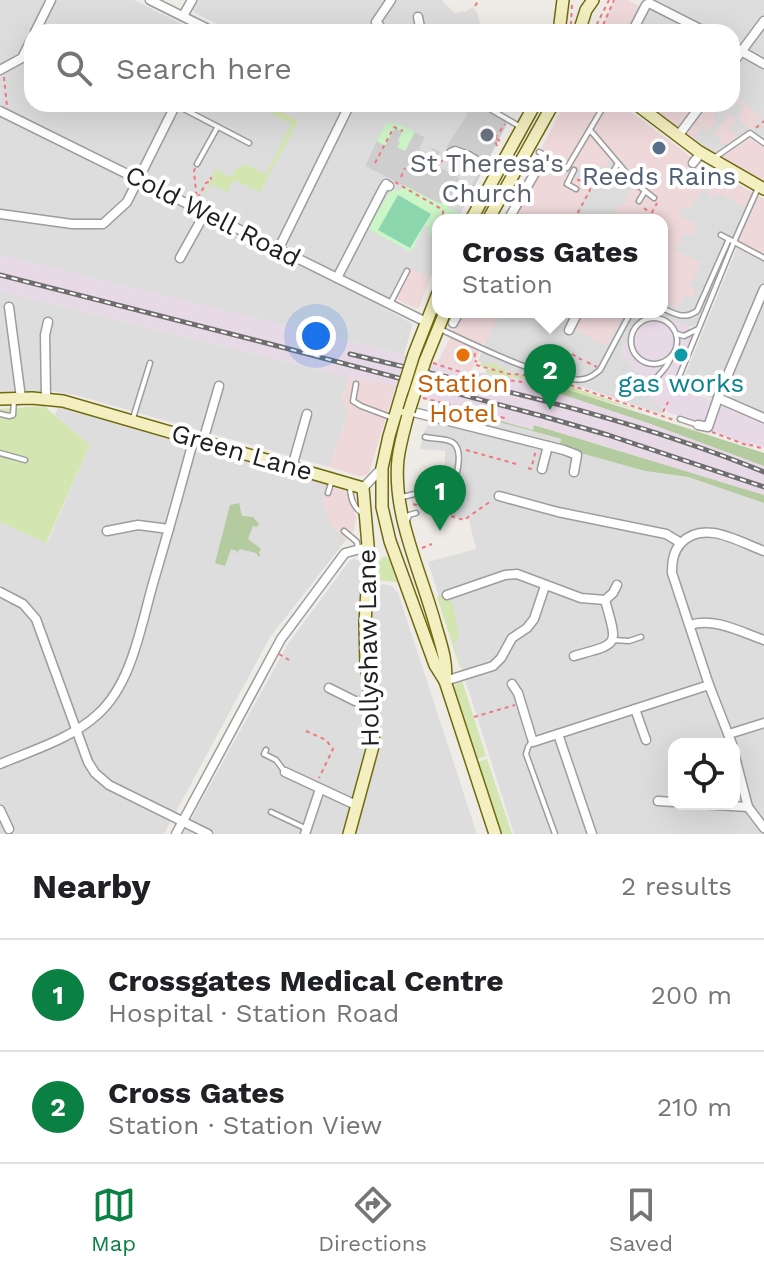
<!DOCTYPE html>
<meta charset="utf-8">
<style>
body{margin:0;font-family:"Work Sans",sans-serif;background:#f2f2f2;color:#202124}
.controls{position:absolute;right:24px;bottom:24px;display:grid;overflow:hidden;border-radius:16px;box-shadow:0 8px 32px #0002}
.controls button{width:72px;height:72px;display:grid;place-items:center;padding:0;border:0;border-bottom:2px solid #e0e0e0;background:#fff;color:#202124;font:40px sans-serif}
.you{position:absolute;left:316px;top:336px;width:28px;height:28px;margin:-20px;border:6px solid #fff;border-radius:50%;background:#1a73e8;box-shadow:0 0 0 12px #1a73e833}
.badge{display:grid;place-items:center;width:52px;height:52px;border-radius:50%;background:#0b8043;color:#fff;font-size:26px;font-weight:700}
.pin{position:absolute;translate:-50% -66px;filter:drop-shadow(0 2px 4px #0008)}
.pin::after{content:'';position:absolute;top:42px;width:28px;height:24px;background:inherit;clip-path:polygon(0 0,100% 0,50% 100%)}
.popup{position:absolute;left:432px;top:214px;width:236px;height:104px;box-sizing:border-box;display:grid;place-content:center;border-radius:16px;background:#fff;filter:drop-shadow(0 2px 6px #0005);font-size:26px;white-space:nowrap;color:#757577}
.popup b{font-size:30px;color:#202124}
.popup::after{content:'';position:absolute;left:50%;top:100%;margin-left:-16px;border:16px solid transparent;border-top-color:#fff}
.list{margin:0;padding:0;list-style:none}
h2{display:flex;justify-content:space-between;align-items:center;height:104px;margin:0;padding:0 32px;font-size:34px}
h2 small{font-size:26px;font-weight:400;color:#757577}
.list li{display:grid;grid-template-columns:52px 1fr auto;gap:24px;align-items:center;box-sizing:border-box;height:112px;padding:0 32px;border-top:2px solid #e0e0e0}
.list b{display:block;font-size:30px;white-space:nowrap}
.list p{margin:0;font-size:26px;white-space:nowrap;color:#757577}
.list em{font-size:26px;font-style:normal;color:#757577}
.icon{flex:none;width:44px;height:44px;fill:none;stroke:currentColor;stroke-width:2;stroke-linecap:round;stroke-linejoin:round}
.map{position:relative;flex:none;width:764px;height:834px;overflow:hidden}
.search{position:absolute;background:#fff;box-shadow:0 8px 32px #0002;left:24px;right:24px;top:24px;height:88px;display:flex;align-items:center;gap:20px;box-sizing:border-box;padding:0 28px;border-radius:24px;color:#757577;font-size:30px}
.sheet{height:328px;background:#fff}
nav{display:flex;justify-content:space-around;align-items:center;box-sizing:border-box;height:112px;border-top:2px solid #e0e0e0;background:#fff;font-size:22px;color:#757577}
nav a{display:grid;justify-items:center;gap:4px}
nav .on{color:#0b8043}
.map>svg:first-child{display:block}
</style>
<div class="map">
<svg width="764" height="834" viewBox="0 0 764 834">
<rect width="100%" height="100%" fill="#efebe7"/>
<g fill="#dedddd" fill-rule="evenodd">
<polygon points="0,0 134,0 198,32 32,32 32,104 465,104 475,133 448,144 446,148 395,123 365,165 404,185 399,192 395,189 390,192 380,210 411,252 425,225 431,228 428,233 438,238 438,261 430,278 406,267 384,308 411,323 412,326 404,355 0,255"/>
<polygon points="197,0 442,0 454,13 463,11 466,12 472,7 477,12 482,32 232,32 194,12 192,7"/>
<polygon points="646,0 764,0 764,141 749,131 761,117 732,93 732,32 641,32 636,30 647,10"/>
<polygon points="737,248 764,262 764,417 714,395 712,399 680,387"/>
<polygon points="0,291 349,377 342,399 347,409 347,416 329,467 75,395 51,391 0,392"/>
<polygon points="58,407 178,442 183,449 198,453 206,450 327,485 322,503 332,526 346,540 270,637 164,834 0,834 0,522 47,543 90,445 55,415"/>
<path d="M481,431L559,447L645,471L688,477L764,503V834H514L428,562L476,549L469,520L452,515L471,454L474,455ZM674,744H734V804H674Z"/>
<polygon points="355,559 361,562 364,570 370,717 363,766 342,834 183,834 288,644 350,560"/>
<polygon points="383,584 392,586 398,593 477,834 355,834 370,783 379,739 379,713 375,696 370,652 373,592 375,588"/>
</g>
<g fill="#eed8da">
<polygon points="614,0 628,0 647,10 637,30 641,32 600,32"/>
<polygon points="732,93 761,117 750,131 764,141 764,184 713,156 641,104 732,104"/>
<polygon points="564,104 621,104 695,160 764,199 764,262 731,246 688,327 654,312 662,312 662,220 506,220 545,152 541,149"/>
<polygon points="406,266 430,278 419,308 416,309 390,296"/>
<polygon points="454,312 640,312 638,313 620,354 645,380 656,404 663,408 661,414 577,385 573,376 542,368 483,343 471,372 437,363 456,326 452,323 451,318"/>
<polygon points="349,377 394,384 393,387 395,388 369,473 364,476 358,476 329,467 347,416 347,409 342,399"/>
<polygon points="327,485 347,492 351,499 356,517 354,530 346,540 332,526 322,503"/>
</g>
<g fill="#e8d9e7">
<polygon points="0,255 404,355 435,366 437,363 472,373 477,374 477,372 521,379 521,376 559,387 558,393 648,423 764,466 764,495 535,425 533,430 428,401 428,398 423,393 393,388 393,384 349,377 0,291"/>
<polygon points="640,312 654,312 688,327 694,334 673,384 764,423 764,448 751,443 749,446 718,434 701,424 667,412 667,409 656,404 639,387 620,354 638,313"/>
</g>
<polygon fill="#cecece" points="465,104 477,104 508,122 460,214 365,166 385,124 395,123 446,147 467,115"/>
<g fill="#d3e5b1">
<polygon points="253,104 273,104 272,107 298,121 260,192 233,180 228,192 211,184 201,203 215,169 231,177 237,167 240,169 243,163 266,174 291,124"/>
<polygon points="483,359 506,369 505,372 560,383 643,412 522,377 521,379 485,373 487,369 501,371 480,366"/>
<polygon points="44,406 90,445 46,543 0,522 0,409"/>
<polygon points="383,557 386,557 390,561 397,582 376,580 373,576 375,568"/>
<path d="M445,594C457,602 455,623 459,636L454,644L461,667L460,668L437,597Z"/>
<polygon points="461,677 486,756 477,759 455,690 455,685"/>
<polygon points="487,759 512,834 501,834 478,762"/>
</g>
<g fill="#b3cb9f">
<polygon points="559,387 764,453 764,466 648,423 558,393"/>
<polygon points="458,409 533,430 534,425 764,495 764,503 688,477 645,471 559,447 561,439 458,411"/>
<polygon points="239,503 242,516 253,517 259,524 257,527 253,526 248,539 261,549 259,552 260,556 259,557 256,553 240,549 236,554 237,551 231,549 225,566 215,563 230,505"/>
</g>
<g fill="#ccf5c8">
<polygon points="395,123 415,132 405,151 397,147 400,143 398,141 402,132 395,128 385,146 377,141 385,124"/>
<polygon points="404,185 439,204 442,202 460,214 457,220 438,220 438,238 428,233 430,228 425,225 411,252 366,228 376,208 380,209 390,192 395,189 399,192"/>
</g>
<polygon fill="#8cd7ae" points="398,195 431,214 410,248 378,230"/>
<g fill="#dcdcdc">
<polygon points="732,99 745,107 737,119 749,129 738,137 729,129 737,119 729,114 714,134 721,140 717,147 722,143 728,145 713,153 693,139 702,126 709,131 717,121 712,116 719,109 716,106 718,104 732,104"/>
<polygon points="227,104 253,104 291,124 269,167 244,153 247,149 245,147 246,144 243,143 242,146 215,132 219,123 246,136 247,135 220,119"/>
<polygon points="425,137 459,152 454,154 481,169 466,196 468,198 460,214 447,207 450,206 454,198 451,196 459,178 440,167 437,171 432,168 440,152 433,148 429,155 419,149"/>
<polygon points="609,159 631,189 622,207 619,206 612,220 571,220 581,203 590,190 590,186 564,172 571,165 594,178 600,166 605,168"/>
<polygon points="191,169 210,179 200,201 187,195 191,186 185,183"/>
<polygon points="705,185 710,188 707,195 712,198 715,193 720,196 722,194 727,197 727,200 729,198 746,208 736,231 734,234 727,235 724,242 731,245 699,325 688,327 654,312 662,312 662,301 677,309 685,295 692,298 696,290 689,286 701,263 675,250 684,233 691,236 697,225 678,214 683,207 690,210 694,203 695,198 697,198"/>
<polygon points="507,312 580,312 572,328 606,346 625,312 640,312 638,313 620,354 645,380 639,387 656,404 663,408 661,414 577,385 573,376 527,362 520,375 506,372 506,369 490,362 487,366 478,361 486,341 498,318 503,320"/>
<polygon points="428,410 456,418 458,411 561,439 558,451 481,432 474,455 471,454 454,509 449,507 447,512 420,503 422,491 445,490 445,451 420,449 424,432 430,422 426,420"/>
</g>
<g fill="none" stroke-linecap="round" stroke-linejoin="round">
<defs>
<g id="lane">
<polyline points="492,104 490,109 519,126"/>
<polyline points="178,106 249,143"/>
<polyline points="590,130 635,183 654,198"/>
<polyline points="450,151 455,149 469,154 495,170"/>
<polyline points="539,152 567,168 605,104"/>
<polyline points="714,158 750,133 764,143"/>
<polyline points="197,164 217,128"/>
<polyline points="574,170 567,184 576,189"/>
<polyline points="612,174 618,163"/>
<polyline points="639,201 645,191"/>
<polyline points="721,235 764,258"/>
<polyline points="391,302 407,271"/>
<path d="M662,308C675,314 684,320 697,311L729,239"/>
<circle cx="654" cy="341" r="23"/>
<path d="M440,329C470,343 554,385 584,379C591,378 595,374 600,370L631,312"/>
<polyline points="677,334 684,336 698,329"/>
<polyline points="356,384 353,401 361,406 393,418"/>
<polyline points="676,384 734,242 758,188"/>
<path d="M641,385L646,388C655,379 667,369 671,357"/>
<polyline points="0,414 9,416 13,415 14,400"/>
<polyline points="133,418 150,363"/>
<polyline points="680,419 698,425"/>
<polyline points="0,453 25,460"/>
<path d="M350,486C350,497 353,507 362,513"/>
<polyline points="328,493 332,480"/>
<path d="M402,497L419,493L443,501L449,500C453,487 467,451 452,442C445,438 433,439 425,437"/>
<polyline points="407,521 409,515 416,513"/>
<polyline points="344,531 357,542 358,549"/>
<polyline points="613,640 629,641 641,637"/>
<polyline points="531,743 528,747 526,754 555,834"/>
<polyline points="266,750 264,754 276,760 285,772"/>
<polyline points="271,812 305,828"/>
</g>
<g id="street">
<polyline points="150,0 214,32"/>
<polyline points="183,16 192,0"/>
<polyline points="418,17 421,32"/>
<polyline points="379,25 376,22 391,0"/>
<polyline points="35,32 51,0"/>
<polyline points="632,32 646,5 649,3 706,32"/>
<polyline points="732,46 764,64"/>
<polyline points="732,64 764,21"/>
<polyline points="0,70 22,58 32,38"/>
<polyline points="0,111 426,322"/>
<polyline points="678,136 702,104"/>
<polyline points="693,163 697,158"/>
<polyline points="0,214 72,224 103,224 127,202 176,104"/>
<polyline points="508,220 540,164 540,159"/>
<polyline points="278,250 350,104"/>
<polyline points="180,258 205,213"/>
<polyline points="337,278 383,189 386,184 389,186"/>
<polyline points="9,307 21,398"/>
<polyline points="453,323 459,312"/>
<polyline points="569,330 578,312"/>
<polyline points="46,398 45,335 48,322"/>
<polyline points="718,398 764,418"/>
<polyline points="409,411 564,450 577,455 574,472"/>
<polyline points="698,425 708,427 718,398 764,289"/>
<polyline points="203,441 219,386"/>
<polyline points="292,467 307,414"/>
<polyline points="542,469 548,446"/>
<polyline points="363,488 382,468"/>
<polyline points="499,496 558,512 666,534 681,543"/>
<polyline points="107,531 138,525 169,529"/>
<polyline points="0,592 23,604 36,619 88,762 95,773 109,785 208,834"/>
<polyline points="447,595 505,575 517,574 581,598 605,600"/>
<path d="M690,625C714,617 741,632 764,640"/>
<path d="M574,656C620,643 618,647 605,600L613,593L617,585"/>
<polyline points="445,681 493,666 501,658 512,638 527,628 534,619 545,586"/>
<polyline points="512,684 518,693 533,742 709,685"/>
<polyline points="329,688 355,701 371,702"/>
<polyline points="635,709 646,740"/>
<polyline points="558,734 592,834"/>
<polyline points="729,734 764,723"/>
<path d="M732,744L709,685L672,573C672,562 673,552 681,543C704,519 739,542 764,551"/>
<polyline points="734,753 748,807 764,828"/>
<path d="M0,764C33,750 71,739 98,714C133,682 141,624 154,580C168,533 181,486 194,438"/>
<polyline points="285,772 358,806"/>
<polyline points="658,801 674,802"/>
<polyline points="699,804 748,807"/>
<polyline points="0,810 9,829"/>
<polyline points="176,834 281,639 345,553 368,547"/>
<polyline points="305,834 320,789"/>
</g>
<g id="secondary">
<polyline points="559,32 563,0"/>
<polyline points="579,32 586,10 593,0"/>
<polyline points="636,104 698,151 764,189"/>
<polyline points="471,220 535,104"/>
<polyline points="488,220 553,104"/>
<polyline points="414,354 438,293"/>
<polyline points="425,361 445,312"/>
<polyline points="403,389 389,436 382,468 382,507 390,541 435,665 445,681 495,834"/>
<polyline points="0,399 32,398 63,401 363,488 369,557 365,623 366,664 374,725 373,746 349,834"/>
<path d="M401,409L409,411C405,427 400,443 398,459C392,515 422,574 436,627C441,644 448,664 445,681"/>
</g>
</defs>
<use href="#lane" stroke="#9d9d9d" stroke-width="7"/>
<use href="#street" stroke="#9d9d9d" stroke-width="11"/>
<use href="#secondary" stroke="#6f6a0e" stroke-width="14"/>
<g stroke="#ee797f" stroke-width="2" stroke-dasharray="4 4" stroke-linecap="butt">
<polyline points="475,6 479,0"/>
<polyline points="571,25 572,4"/>
<polyline points="593,32 609,0"/>
<polyline points="600,32 614,0"/>
<polyline points="4,77 7,107"/>
<polyline points="756,128 764,121"/>
<polyline points="495,138 505,124"/>
<polyline points="497,146 495,141 497,139 500,141"/>
<polyline points="375,163 394,127 403,131"/>
<polyline points="195,168 194,171 197,201"/>
<polyline points="436,170 440,162 446,159"/>
<polyline points="401,177 405,168"/>
<polyline points="395,182 443,210 443,214 448,220"/>
<polyline points="459,195 469,200"/>
<polyline points="198,198 206,183 211,181 211,177"/>
<polyline points="644,208 650,213"/>
<polyline points="574,220 590,190 588,184 576,179"/>
<polyline points="648,220 657,203"/>
<polyline points="535,312 540,315"/>
<polyline points="546,318 555,323"/>
<polyline points="560,348 566,351"/>
<polyline points="544,350 556,356"/>
<polyline points="475,353 474,360 477,362"/>
<polyline points="572,354 582,360"/>
<polyline points="587,362 597,367"/>
<polyline points="433,363 473,376 522,382"/>
<polyline points="476,365 509,374 529,375"/>
<polyline points="570,385 674,420"/>
<polyline points="423,398 505,418"/>
<polyline points="663,412 668,402"/>
<polyline points="712,432 749,446 751,445 764,449"/>
<polyline points="466,450 520,465"/>
<polyline points="528,468 531,469 536,450"/>
<polyline points="413,504 464,520 491,501"/>
<polyline points="422,548 432,544"/>
<polyline points="279,654 289,660"/>
<polyline points="474,717 515,705"/>
<polyline points="306,731 326,740 333,749 319,778"/>
</g>
<use href="#lane" stroke="#fff" stroke-width="4"/>
<use href="#street" stroke="#fff" stroke-width="8"/>
<use href="#secondary" stroke="#f4efc0" stroke-width="11"/>
<defs>
<g id="rail">
<polyline points="0,275 270,344 542,416 608,435 764,487"/>
<path d="M350,354C489,387 631,417 764,472"/>
</g>
</defs>
<use href="#rail" stroke="#6e6e6e" stroke-width="5"/>
<use href="#rail" stroke="#fff" stroke-width="2" stroke-dasharray="6" stroke-linecap="butt"/>
<defs>
<g id="secondary-bridge">
<polyline points="403,389 414,354"/>
<polyline points="409,411 425,361"/>
</g>
</defs>
<use href="#secondary-bridge" stroke="#6f6a0e" stroke-width="14" stroke-linecap="butt"/>
<use href="#secondary-bridge" stroke="#f4efc0" stroke-width="11"/>
</g>
<circle fill="#6b7280" stroke="#fff" stroke-width="3" cx="487" cy="135" r="8"/>
<circle fill="#5c6f8a" stroke="#fff" stroke-width="3" cx="659" cy="148" r="8"/>
<circle fill="#e8710a" stroke="#fff" stroke-width="3" cx="463" cy="355" r="8"/>
<circle fill="#0f9aa8" stroke="#fff" stroke-width="3" cx="681" cy="355" r="8"/>
<g text-anchor="middle" dominant-baseline="central" stroke-width="8" stroke-linejoin="round" paint-order="stroke">
<g font-size="26" fill="#5b616d" stroke="#fff">
<text x="487" y="163">St Theresa's<tspan x="487" dy="30">Church</tspan></text>
</g>
<g font-size="26" fill="#4e5e75" stroke="#fff">
<text x="659" y="176">Reeds Rains</text>
</g>
<g font-size="26" fill="#202020" stroke="#fff">
<text transform="translate(213 216) rotate(27)">Cold Well Road</text>
<text transform="translate(242 452) rotate(16)">Green Lane</text>
<text transform="translate(368 648) rotate(-91)">Hollyshaw Lane</text>
</g>
<g font-size="26" fill="#c56008" stroke="#fff">
<text x="463" y="383">Station<tspan x="463" dy="30">Hotel</tspan></text>
</g>
<g font-size="26" fill="#0d838f" stroke="#fff">
<text x="681" y="383">gas works</text>
</g>
</g>
</svg>
<div class="controls">
<button><svg class="icon" aria-label="locate" viewBox="0 0 24 24"><circle cx="12" cy="12" r="6"/><path d="M12 2v4M12 18v4M2 12h4M18 12h4"/></svg></button>
</div>
<div class="you"></div>
<div class="pin badge" style="left:440px;top:531px">1</div>
<div class="pin badge" style="left:550px;top:410px">2</div>
<div class="popup"><b>Cross Gates</b>Station</div>
<div class="search"><svg class="icon" aria-label="search" viewBox="0 0 24 24"><circle cx="10" cy="10" r="6"/><path d="M15 15l6 6"/></svg>Search here</div>
</div>
<section class="sheet">
<h2>Nearby<small>2 results</small></h2>
<ul class="list">
<li><span class="badge">1</span><div><b>Crossgates Medical Centre</b><p>Hospital · Station Road</p></div><em>200 m</em></li>
<li><span class="badge">2</span><div><b>Cross Gates</b><p>Station · Station View</p></div><em>210 m</em></li>
</ul>
</section>
<nav>
<a class="on"><svg class="icon" aria-label="map" viewBox="0 0 24 24"><path d="M3 6l6-2 6 2 6-2v14l-6 2-6-2-6 2zM9 4v14M15 6v14"/></svg>Map</a>
<a><svg class="icon" aria-label="directions" viewBox="0 0 24 24"><path d="M12 3l9 9-9 9-9-9zM9 14v-3h6M13 9l2 2-2 2"/></svg>Directions</a>
<a><svg class="icon" aria-label="saved" viewBox="0 0 24 24"><path d="M7 4h10v16l-5-4-5 4z"/></svg>Saved</a>
</nav>
